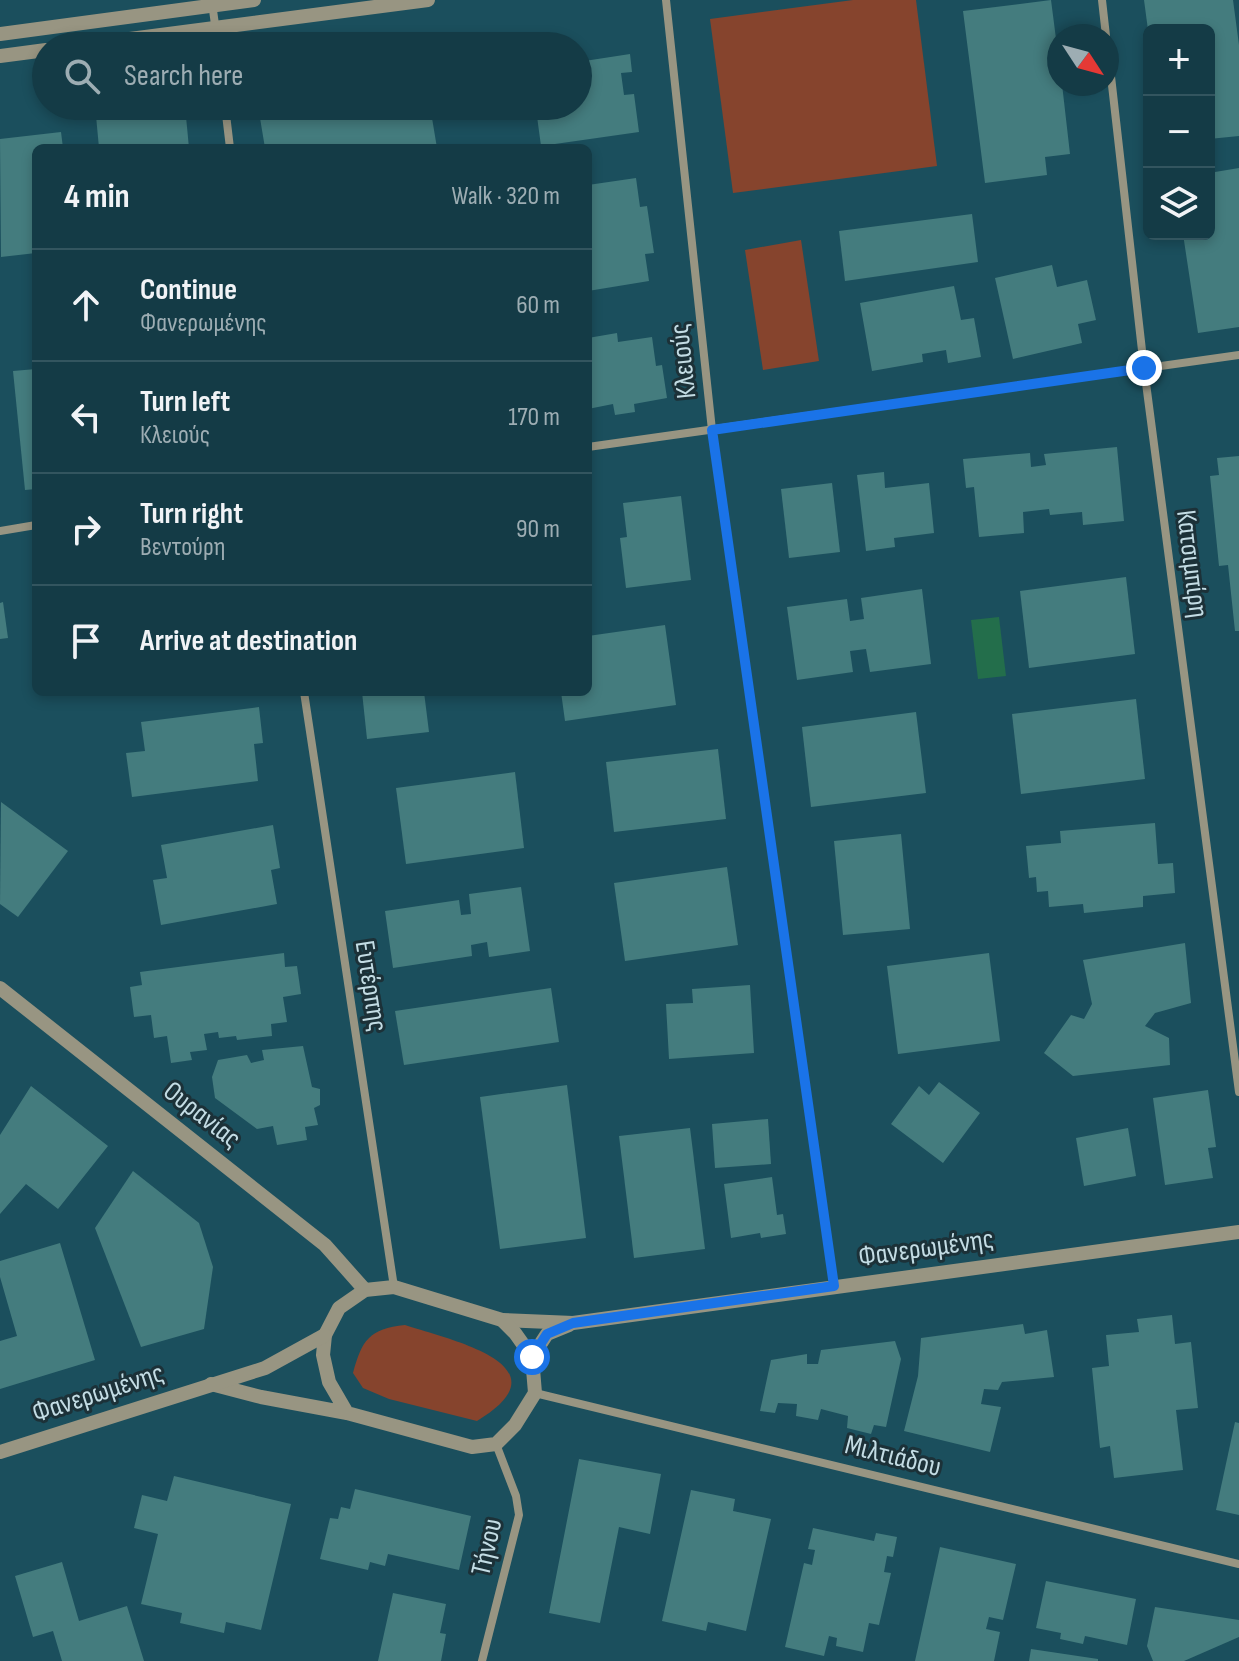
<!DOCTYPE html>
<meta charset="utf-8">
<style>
body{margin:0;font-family:"Sofia Sans Condensed",sans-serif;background:#214651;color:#f1f3f6}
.controls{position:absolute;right:24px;top:24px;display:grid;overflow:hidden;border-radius:12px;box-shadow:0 4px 12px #0003}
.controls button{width:72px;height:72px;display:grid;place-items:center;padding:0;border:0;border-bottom:2px solid #33555f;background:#143b46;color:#f1f3f6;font:40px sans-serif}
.compass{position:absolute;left:1047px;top:24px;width:72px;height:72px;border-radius:50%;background:#143b46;box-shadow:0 4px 12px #0003;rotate:126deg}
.stop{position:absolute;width:24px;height:24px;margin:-18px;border:6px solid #1a73e8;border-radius:50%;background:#fff}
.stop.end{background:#1a73e8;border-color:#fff;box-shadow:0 2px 8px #0008}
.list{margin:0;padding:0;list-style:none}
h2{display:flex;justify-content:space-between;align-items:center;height:104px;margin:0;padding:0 32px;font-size:34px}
h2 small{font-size:26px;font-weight:400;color:#9dadb3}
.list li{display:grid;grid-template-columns:52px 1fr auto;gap:24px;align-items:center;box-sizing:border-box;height:112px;padding:0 32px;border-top:2px solid #33555f}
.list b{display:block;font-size:30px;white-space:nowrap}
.list p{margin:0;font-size:26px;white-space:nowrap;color:#9dadb3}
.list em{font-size:26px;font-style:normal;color:#9dadb3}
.icon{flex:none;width:44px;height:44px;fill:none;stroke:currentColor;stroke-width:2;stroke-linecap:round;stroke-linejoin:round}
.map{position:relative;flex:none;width:1239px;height:1661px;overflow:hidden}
.search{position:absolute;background:#143b46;box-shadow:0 4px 12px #0003;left:32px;top:32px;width:560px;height:88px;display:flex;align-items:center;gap:20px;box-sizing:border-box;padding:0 28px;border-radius:44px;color:#9dadb3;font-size:30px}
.panel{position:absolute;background:#143b46;box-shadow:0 4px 12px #0003;left:32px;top:144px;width:560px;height:552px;border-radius:12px}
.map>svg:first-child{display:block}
</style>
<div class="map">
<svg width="1239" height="1661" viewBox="0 0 1239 1661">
<rect width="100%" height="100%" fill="#1b4f5d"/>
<g fill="#86442d">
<polygon points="853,0 916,0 937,166 733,193 710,19"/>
<polygon points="801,240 819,361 763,370 745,250"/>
<path d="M405,1325C450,1340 570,1365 477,1421L389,1399L363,1388L353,1373C362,1340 369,1329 405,1325Z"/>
</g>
<polygon fill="#236e4b" points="999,617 1006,676 978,679 971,620"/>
<g fill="#447c7e">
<polygon points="1051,0 1059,62 1059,84 1062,84 1070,154 1045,157 1047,175 985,183 963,11"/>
<polygon points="1144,0 1233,0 1239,45 1239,136 1209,139 1209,30 1148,30"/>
<polygon points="630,54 632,72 621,73 624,95 634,94 639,132 541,146 536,109 480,117 478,106 578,106 578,62"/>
<polygon points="185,106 189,148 99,148 96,116"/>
<polygon points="258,106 333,106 334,116 356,112 355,106 430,106 437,148 265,148"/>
<polygon points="61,132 63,148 36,148 36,253 1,257 0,139"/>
<polygon points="1239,168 1239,327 1198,333 1183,234 1209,234 1209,173"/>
<polygon points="636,178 640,207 647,206 654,253 645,254 649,281 588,291 588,185"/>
<polygon points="972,214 978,262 845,281 839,231"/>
<polygon points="1052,265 1057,287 1087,280 1096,320 1078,324 1082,343 1013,359 995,278"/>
<polygon points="954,286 961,320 974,318 981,357 948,363 946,350 922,354 923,362 872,371 860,303"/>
<polygon points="617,333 618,342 652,337 656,366 662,365 667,398 634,404 635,412 615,415 613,404 588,409 588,338"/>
<polygon points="36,369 36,489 25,490 13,371"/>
<polygon points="1117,447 1124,521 1083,525 1082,512 1050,515 1049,509 1023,512 1024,533 979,537 974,487 966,488 963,459 1030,453 1031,467 1046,465 1044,454"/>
<polygon points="1239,456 1239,631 1235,631 1228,565 1219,566 1210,476 1219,475 1217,458"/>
<polygon points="884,472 885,488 929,483 934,533 894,538 895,547 866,551 857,475"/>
<polygon points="832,483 840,552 789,558 781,489"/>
<polygon points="681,496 691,580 626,588 620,538 627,537 623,503"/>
<polygon points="1126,577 1135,654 1029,668 1020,591"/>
<polygon points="922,589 931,664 870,672 866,649 850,651 853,672 797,680 787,607 847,599 850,621 864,619 861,598"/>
<polygon points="3,602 8,638 0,639 0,603"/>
<polygon points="665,625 676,705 565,721 561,692 588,692 588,636"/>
<polygon points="362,692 424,692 429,732 367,739"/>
<polygon points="1136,699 1145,779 1021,794 1012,714"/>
<polygon points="259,707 263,743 254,744 258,781 132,797 126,753 145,751 141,722"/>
<polygon points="916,712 926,793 811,807 802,727"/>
<polygon points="718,749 726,819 614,832 606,762"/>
<polygon points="515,772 524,848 406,864 396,788"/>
<polygon points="1,802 68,851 18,917 0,904"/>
<polygon points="1155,823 1158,864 1173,863 1175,893 1143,896 1143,907 1084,913 1083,904 1049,907 1048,891 1037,892 1036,877 1029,878 1026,846 1061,843 1060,831"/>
<polygon points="273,825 280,868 271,870 277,904 161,925 153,880 167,878 161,845"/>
<polygon points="901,834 910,929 843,935 834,841"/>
<polygon points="727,867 738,945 625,961 614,883"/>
<polygon points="521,887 530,951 489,957 487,942 471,945 472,956 393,968 385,911 459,900 461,915 471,914 469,894"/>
<polygon points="1185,943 1191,1003 1155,1013 1145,1026 1169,1038 1170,1065 1073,1076 1044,1053 1071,1015 1084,1019 1092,1004 1083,960"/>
<polygon points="284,953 285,967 297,966 301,994 283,997 287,1022 271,1024 272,1036 237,1040 236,1036 219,1038 218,1032 204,1034 207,1050 190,1052 192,1060 171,1063 167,1036 154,1038 151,1015 134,1017 130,987 142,985 140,972"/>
<polygon points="989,953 1000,1041 898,1054 887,966"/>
<polygon points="750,985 754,1053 669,1059 666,1004 693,1003 692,989"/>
<polygon points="551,988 559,1042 404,1065 395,1011"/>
<polygon points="303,1046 312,1087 320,1089 320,1105 314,1108 318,1125 305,1127 307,1140 277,1145 273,1126 257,1129 215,1098 212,1077 218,1060 247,1055 251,1063 264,1060 262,1050"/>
<polygon points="939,1082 980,1113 943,1163 891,1124 919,1086 929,1095"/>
<polygon points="567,1085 586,1238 500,1249 480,1097"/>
<polygon points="31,1086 108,1146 58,1209 26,1184 0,1214 0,1135"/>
<polygon points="1208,1090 1216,1147 1208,1148 1213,1178 1165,1185 1153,1098"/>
<polygon points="768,1119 771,1164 715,1168 712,1124"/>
<polygon points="690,1128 705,1249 634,1258 619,1136"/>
<polygon points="1128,1128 1136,1176 1084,1186 1076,1138"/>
<polygon points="133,1171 199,1223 213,1267 204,1329 141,1347 95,1228"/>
<polygon points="772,1177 777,1215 783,1214 786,1234 761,1238 760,1233 731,1238 724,1184"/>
<polygon points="60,1243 95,1360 0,1389 0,1341 17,1336 0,1277 0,1261"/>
<polygon points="1172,1315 1175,1344 1191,1342 1198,1408 1176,1410 1183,1470 1114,1478 1110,1446 1100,1448 1092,1368 1109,1366 1106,1335 1139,1332 1137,1319"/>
<polygon points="1023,1324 1025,1334 1047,1330 1054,1377 1002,1382 998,1390 984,1389 981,1404 1001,1407 990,1452 904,1431 918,1376 921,1338"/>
<polygon points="895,1341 901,1359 886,1427 874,1425 871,1434 847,1428 848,1416 821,1409 818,1420 796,1416 797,1404 778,1403 775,1413 760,1411 771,1360 807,1354 807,1364 818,1364 821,1350"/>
<polygon points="1235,1422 1239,1423 1239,1515 1216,1510"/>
<polygon points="579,1459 661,1474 650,1534 619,1527 600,1623 549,1613"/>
<polygon points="174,1476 291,1504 261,1630 226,1622 224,1633 180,1623 182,1613 141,1604 158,1534 134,1528 142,1495 167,1501"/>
<polygon points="355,1489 471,1516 459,1570 388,1554 385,1566 370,1562 368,1570 320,1559 330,1518 338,1519 341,1507 350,1509"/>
<polygon points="691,1490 735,1499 733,1511 771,1519 746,1631 708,1622 706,1631 662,1621"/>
<polygon points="813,1528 874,1541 876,1533 897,1537 893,1557 887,1556 884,1572 891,1573 879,1625 869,1623 863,1652 836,1646 837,1638 829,1636 824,1656 785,1647 804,1563 812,1565 815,1550 808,1549"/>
<polygon points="940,1547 1016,1564 1003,1620 989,1617 986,1629 1000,1632 994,1661 915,1661"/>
<polygon points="62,1562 79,1621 127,1606 144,1661 62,1661 53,1631 33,1637 15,1576"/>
<polygon points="1046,1581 1136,1599 1127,1645 1085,1636 1083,1644 1060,1639 1061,1633 1036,1628"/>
<polygon points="393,1593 446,1604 440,1633 446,1634 441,1661 378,1661"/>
<polygon points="1155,1607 1239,1620 1239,1637 1184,1661 1153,1661 1147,1646"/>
<polygon points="1031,1649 1098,1659 1098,1661 1029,1661"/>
</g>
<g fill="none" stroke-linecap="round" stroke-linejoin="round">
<g stroke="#989582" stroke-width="8">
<polyline points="666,0 712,430 834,1286"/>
<polyline points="1102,0 1106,36"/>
<polyline points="212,3 218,46"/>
<polyline points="1107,41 1144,368 1239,1092"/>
<polyline points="225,106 230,148"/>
<polyline points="588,447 1239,355"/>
<polyline points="0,531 36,525"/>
<polyline points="304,692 394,1287"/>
<polyline points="535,1393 1239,1564"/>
<polyline points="482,1661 519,1515 516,1496 496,1444"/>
</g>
<g stroke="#989582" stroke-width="14">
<polyline points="0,34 254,0"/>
<polyline points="76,46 428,0"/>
<polyline points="0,56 46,50"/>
<polyline points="0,988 325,1245 365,1290"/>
<polyline points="502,1320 573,1323 1239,1232"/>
<polyline points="532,1357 547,1334 569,1325"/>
<polyline points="211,1384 261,1397 347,1413 472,1447 496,1444 515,1425 535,1393 532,1357 515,1333 502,1320 394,1287 365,1290 339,1308 325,1335 323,1355 329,1382 347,1413"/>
<polyline points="0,1452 265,1368 325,1335"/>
</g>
</g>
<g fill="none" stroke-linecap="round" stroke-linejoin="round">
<polyline stroke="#1a73e8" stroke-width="10" points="532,1357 547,1334 573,1323 834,1286 712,430 1144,368"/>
</g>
<g text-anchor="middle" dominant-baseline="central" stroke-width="6" stroke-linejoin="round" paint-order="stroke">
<g font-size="28" fill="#c3dce4" stroke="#1c3138">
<text transform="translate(683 361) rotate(-96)">Κλειούς</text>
<text transform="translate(1192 564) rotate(83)">Κατσιμπίρη</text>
<text transform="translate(371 986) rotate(81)">Ευτέρπης</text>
<text transform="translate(202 1115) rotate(38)">Ουρανίας</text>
<text transform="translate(926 1248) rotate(-8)">Φανερωμένης</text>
<text transform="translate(98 1393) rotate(-18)">Φανερωμένης</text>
<text transform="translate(893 1456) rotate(14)">Μιλτιάδου</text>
<text transform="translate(487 1547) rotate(-77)">Τήνου</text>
</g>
</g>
</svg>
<div class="controls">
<button>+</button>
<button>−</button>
<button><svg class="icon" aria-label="layers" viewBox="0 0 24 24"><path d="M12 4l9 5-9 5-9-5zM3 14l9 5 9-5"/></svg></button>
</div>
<svg class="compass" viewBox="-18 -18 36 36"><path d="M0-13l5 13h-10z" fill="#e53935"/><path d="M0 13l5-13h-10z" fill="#9dadb3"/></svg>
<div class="stop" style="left:532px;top:1357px"></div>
<div class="stop end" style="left:1144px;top:368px"></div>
<div class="search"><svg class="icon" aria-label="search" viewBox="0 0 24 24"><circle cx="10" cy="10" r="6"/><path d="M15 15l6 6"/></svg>Search here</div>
<section class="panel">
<h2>4 min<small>Walk · 320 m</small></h2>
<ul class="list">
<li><svg class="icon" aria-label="ahead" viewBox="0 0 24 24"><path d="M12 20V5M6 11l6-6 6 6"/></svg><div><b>Continue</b><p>Φανερωμένης</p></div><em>60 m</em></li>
<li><svg class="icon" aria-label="left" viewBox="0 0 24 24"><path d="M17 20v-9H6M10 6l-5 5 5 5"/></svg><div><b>Turn left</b><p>Κλειούς</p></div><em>170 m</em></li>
<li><svg class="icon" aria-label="right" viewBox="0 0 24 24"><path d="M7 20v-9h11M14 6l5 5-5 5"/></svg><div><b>Turn right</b><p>Βεντούρη</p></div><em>90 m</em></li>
<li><svg class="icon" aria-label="arrive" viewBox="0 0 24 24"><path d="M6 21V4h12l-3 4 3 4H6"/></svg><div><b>Arrive at destination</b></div></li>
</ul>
</section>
</div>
